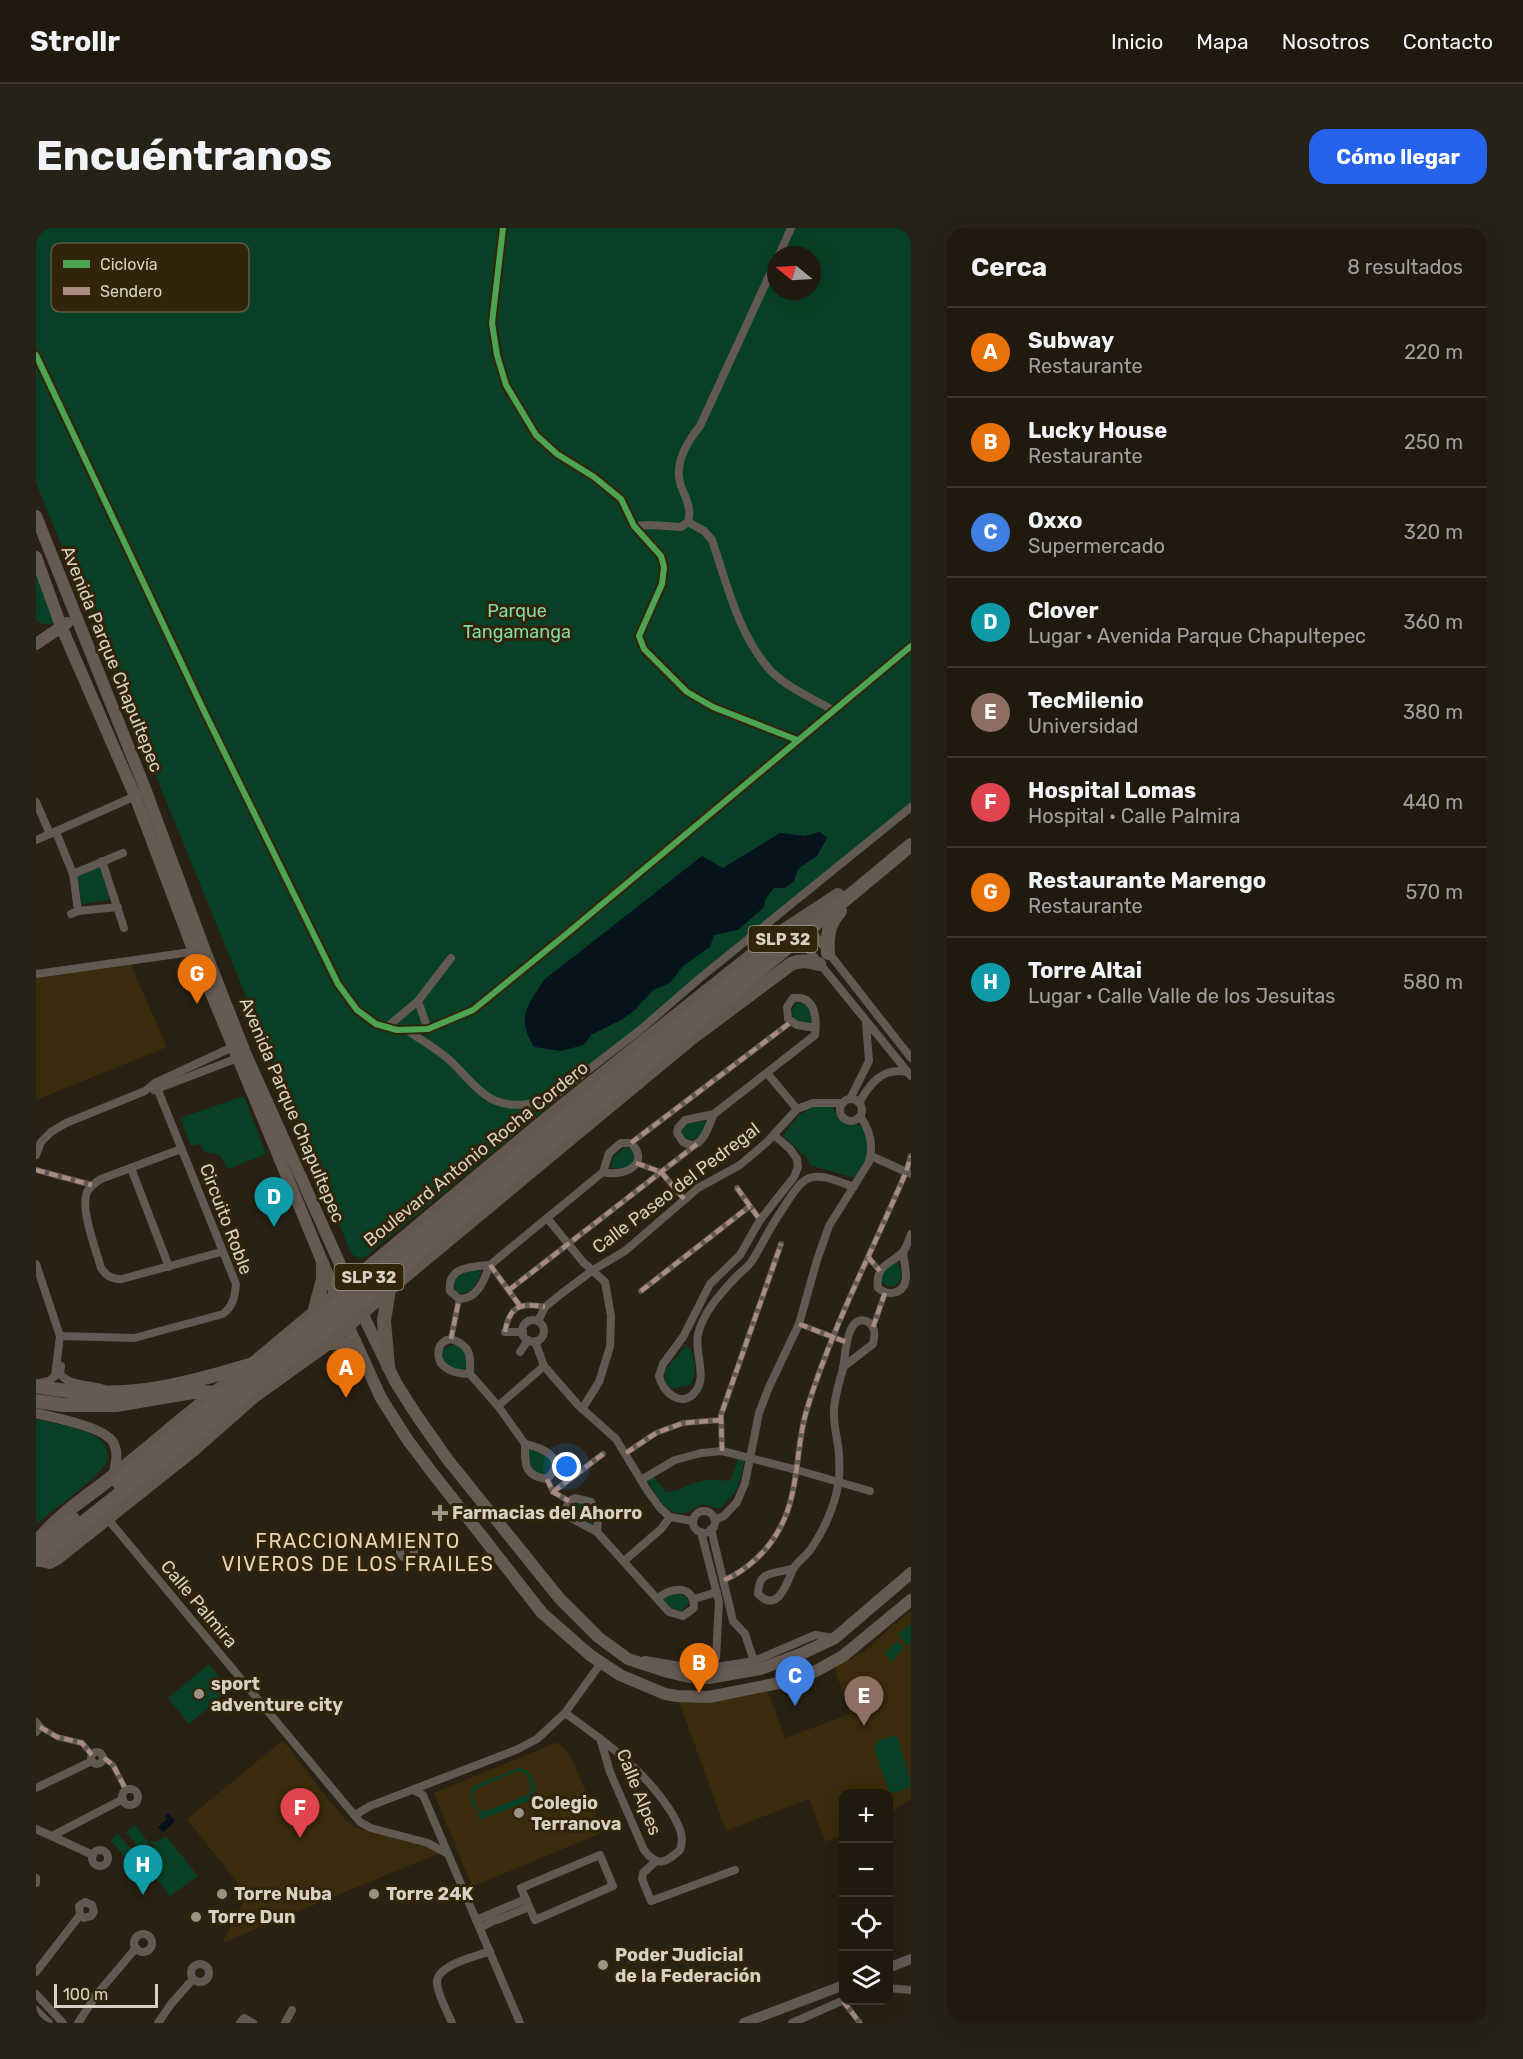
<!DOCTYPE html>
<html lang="es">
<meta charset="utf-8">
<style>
body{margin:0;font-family:Rubik,sans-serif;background:#272217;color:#f1f3f6}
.controls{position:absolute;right:18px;bottom:18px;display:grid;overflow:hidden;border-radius:12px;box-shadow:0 6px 24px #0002}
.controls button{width:54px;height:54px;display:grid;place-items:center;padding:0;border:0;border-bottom:2px solid #3c382e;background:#1f190e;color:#f1f3f6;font:30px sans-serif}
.compass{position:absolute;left:731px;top:18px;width:54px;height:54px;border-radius:50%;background:#1f190e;box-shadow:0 6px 24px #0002;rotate:288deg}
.scale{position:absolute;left:18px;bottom:15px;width:104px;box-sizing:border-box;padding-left:6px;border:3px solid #d8d0c2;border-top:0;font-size:16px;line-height:21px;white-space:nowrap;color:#d8d0c2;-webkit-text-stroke:4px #31240b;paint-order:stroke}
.you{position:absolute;left:531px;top:1239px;width:21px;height:21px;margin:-15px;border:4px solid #fff;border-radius:50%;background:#1a73e8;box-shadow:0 0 0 9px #1a73e833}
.badge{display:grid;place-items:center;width:39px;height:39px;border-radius:50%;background:#2563eb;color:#fff;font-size:20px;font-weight:700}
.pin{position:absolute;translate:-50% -50px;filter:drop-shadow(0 2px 3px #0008)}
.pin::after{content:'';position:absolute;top:32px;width:21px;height:18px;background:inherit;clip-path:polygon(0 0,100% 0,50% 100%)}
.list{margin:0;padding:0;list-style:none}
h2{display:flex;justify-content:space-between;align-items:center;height:78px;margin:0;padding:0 24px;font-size:26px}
h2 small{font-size:20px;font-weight:400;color:#a1a09e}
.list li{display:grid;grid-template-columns:39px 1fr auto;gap:18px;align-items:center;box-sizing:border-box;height:90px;padding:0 24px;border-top:2px solid #3c382e}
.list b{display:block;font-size:22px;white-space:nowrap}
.list p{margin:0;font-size:20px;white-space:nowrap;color:#a1a09e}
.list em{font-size:20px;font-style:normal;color:#a1a09e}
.icon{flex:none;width:33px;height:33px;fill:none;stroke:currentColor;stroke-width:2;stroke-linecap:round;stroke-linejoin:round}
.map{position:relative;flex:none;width:875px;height:1795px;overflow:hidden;border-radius:18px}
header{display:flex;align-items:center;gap:36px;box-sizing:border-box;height:84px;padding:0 30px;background:#1f190e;border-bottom:2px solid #3c382e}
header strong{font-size:28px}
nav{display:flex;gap:33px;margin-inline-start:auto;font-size:21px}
.intro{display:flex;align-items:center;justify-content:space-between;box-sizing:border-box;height:144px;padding:0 36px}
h1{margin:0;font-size:42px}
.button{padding:15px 27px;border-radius:18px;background:#2563eb;color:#fff;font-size:21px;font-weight:700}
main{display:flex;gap:36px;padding:0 36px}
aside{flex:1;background:#1f190e;border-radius:18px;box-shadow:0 6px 24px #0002}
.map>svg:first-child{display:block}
</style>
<header>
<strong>Strollr</strong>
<nav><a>Inicio</a><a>Mapa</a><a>Nosotros</a><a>Contacto</a></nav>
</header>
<div class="intro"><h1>Encuéntranos</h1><a class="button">Cómo llegar</a></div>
<main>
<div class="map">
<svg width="875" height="1795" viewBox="0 0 875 1795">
<rect width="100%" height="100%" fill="#292113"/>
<g fill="#392b0b">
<polygon points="93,733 131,819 0,872 0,745"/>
<polygon points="875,1382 875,1571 853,1585 852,1566 808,1566 807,1607 789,1614 773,1571 690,1603 641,1468 730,1459 749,1510 814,1486 798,1439 826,1425"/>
<polygon points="247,1512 283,1560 311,1593 318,1599 404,1622 406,1624 186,1715 211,1667 151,1591"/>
<polygon points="522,1514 535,1529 567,1604 436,1659 398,1565"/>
</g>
<g fill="#074026" fill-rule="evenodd">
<path d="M0,0H875V583L328,1030L320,1029L315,1025L0,255ZM740,27H776V63H740Z"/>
<polygon points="0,343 20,392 15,396 7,396 0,392"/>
<polygon points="63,636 74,672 45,676 41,644"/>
<polygon points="760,775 767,775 775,781 777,796 758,792 756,783"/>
<polygon points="208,868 230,926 192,941 184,927 169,924 164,916 155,918 144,890"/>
<path d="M782,878L796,879L807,895L824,897L828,900L832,919L829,935L818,950L774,937L772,931L747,908C756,894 765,882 782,878Z"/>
<polygon points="671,893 665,909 651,913 646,906 646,900 653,895"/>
<polygon points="588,920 594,920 600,928 593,941 575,940 577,929"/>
<polygon points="861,1034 866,1043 864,1052 859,1058 851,1058 844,1052 845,1043"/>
<path d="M437,1042L445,1043C441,1055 437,1067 422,1065C417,1058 418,1055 422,1047Z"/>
<polygon points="417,1117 425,1117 430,1122 433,1145 410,1138 405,1124 408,1120"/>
<path d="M651,1117C660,1131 661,1142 655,1157L636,1161L630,1154L629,1142Z"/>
<path d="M0,1191C18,1196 48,1200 62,1210C68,1214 73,1223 72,1230C69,1246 15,1284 0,1296Z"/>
<polygon points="490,1217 508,1223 519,1236 510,1250 494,1244"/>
<path d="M703,1229L709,1231L701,1262L684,1281L666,1276C661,1278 654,1284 649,1285C629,1288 619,1265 611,1251L616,1247L630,1264C641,1265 648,1258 658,1255C670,1251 682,1252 694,1253Z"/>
<polygon points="546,1273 553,1275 558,1298 536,1287 534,1279 538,1275"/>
<path d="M635,1366H645L651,1369L653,1375L646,1383C638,1381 628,1379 626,1370Z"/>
<polygon points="875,1396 875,1415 871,1418 862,1405"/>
<polygon points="861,1413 868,1420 856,1433 849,1426"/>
<polygon points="173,1436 194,1462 153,1496 132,1470"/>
<polygon points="857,1508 861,1509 875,1553 874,1559 859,1565 853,1563 838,1520 842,1513"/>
<path d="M482,1540C493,1541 499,1550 499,1561L494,1569L495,1572L444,1592L442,1587L445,1585L435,1576V1562L438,1558ZM481,1543C493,1544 497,1555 493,1566L448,1584L441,1580L437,1569L440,1561Z"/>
<polygon points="99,1597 113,1615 105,1622 90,1604"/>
<polygon points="82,1606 97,1623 89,1630 75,1612"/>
<polygon points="130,1608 162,1648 134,1668 115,1644 111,1643 106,1638 110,1633 110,1629 119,1619 114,1613 122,1613"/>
</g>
<g fill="#06121c">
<path d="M784,604L791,610L781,628L762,641L758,653L749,660H738L730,670L728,679L702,702L678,707L674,719L647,738L634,755L617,762L599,782L585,792L555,807L548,817L525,823L498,819C480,789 491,779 508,752L666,628L687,640L744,605L769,608Z"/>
<polygon points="132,1585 139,1593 127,1604 122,1599 131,1591 129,1588"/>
</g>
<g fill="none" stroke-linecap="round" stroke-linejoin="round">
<g stroke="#625953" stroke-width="6">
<polyline points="595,915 755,794"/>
<polyline points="600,935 625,944 648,971"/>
<polyline points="0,942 56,957"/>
<polyline points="701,960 724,992"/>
<polyline points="832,1029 844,1043"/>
<polyline points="454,1037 484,1078"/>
<polyline points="473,1062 660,917"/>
<polyline points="605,1063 714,978"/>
<polyline points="763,1096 810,1114"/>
<polyline points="837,1099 849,1065"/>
<path d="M469,1104C473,1078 485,1074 509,1079"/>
<polyline points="415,1111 423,1071"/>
<polyline points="686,1223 685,1187 745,1016"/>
<polyline points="590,1225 620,1205 647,1195 685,1192"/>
<polyline points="511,1251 517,1264 533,1273"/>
<polyline points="517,1264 567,1226"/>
<path d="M688,1352C710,1343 732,1323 744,1300C764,1263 759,1220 771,1181C796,1099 837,1022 870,944L875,928"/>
<polyline points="4,1499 21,1509 46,1515 56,1527"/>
<polyline points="68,1530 77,1537 90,1562"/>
<polyline points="807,1773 824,1795"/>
</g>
<g stroke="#625953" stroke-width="8">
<polyline points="467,0 456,95 461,127 470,157 500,207 521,226 558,249 585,271 598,298 625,328 628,339 626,356 603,408 608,421 651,464 677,479 761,512"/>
<polyline points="743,27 755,0"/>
<polyline points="0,127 168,483 302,756 321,782 340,796 361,802 392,801 437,782 534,703 875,418"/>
<path d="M652,294C656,280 650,271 645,258C637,236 651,214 664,198L740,33"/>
<path d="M598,298L614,297L645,299L652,294L668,303L676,312C691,356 702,406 734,442C749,458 777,471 797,482"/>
<polyline points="0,574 14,606"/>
<polyline points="20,604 37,646 42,683"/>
<polyline points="0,612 104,566"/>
<polyline points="66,633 88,700"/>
<polyline points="37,646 87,625"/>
<polyline points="35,686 42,683 82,679"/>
<polyline points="774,701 875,830"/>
<polyline points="763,710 875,848"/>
<polyline points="0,746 162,723"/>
<polyline points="382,773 392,801"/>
<polyline points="351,799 382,773 415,730"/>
<path d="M372,803C384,811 398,819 410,829C425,841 437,860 454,870C473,881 498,877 517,869L604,802L664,750L875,579"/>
<polyline points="731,845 761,881"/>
<polyline points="118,862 207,828"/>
<polyline points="814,871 833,833 830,795"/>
<circle cx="815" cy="882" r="11"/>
<path d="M823,875C834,855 847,839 871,844"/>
<path d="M678,886C674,894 668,917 656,917C653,917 650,915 647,914L641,905L642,900L649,892L678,886L779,807C781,791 780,767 757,770L751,779L752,791L761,797L779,800"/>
<path d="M738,907L754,921L761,931L762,939L758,949L724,992L704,1027L674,1056L647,1109L627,1136L623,1148C626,1164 646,1181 659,1164C672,1149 658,1124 662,1106C668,1083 684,1066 700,1049C705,1044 712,1039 716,1033C726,1017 733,1001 744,985C751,975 761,955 773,950C786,945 805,955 818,959"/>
<path d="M585,915H595C616,937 587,949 567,944L573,925Z"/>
<path d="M145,921L65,951C59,955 55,957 51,964C44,981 60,1022 65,1040C71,1049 76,1051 86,1051L185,1024"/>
<polyline points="0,927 5,914 15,904 30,895 109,863 119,855 201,817"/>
<polyline points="835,928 875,946"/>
<polyline points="95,940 133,1039"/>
<polyline points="511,990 547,1034 569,1054 575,1088 574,1119 563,1154 546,1181"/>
<path d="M867,1024C868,1032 870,1041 870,1049C869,1066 853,1069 842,1060C839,1037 853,1037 866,1025C870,1021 873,1012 875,1006"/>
<polyline points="0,1036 24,1108 19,1148 13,1153 3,1155"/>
<path d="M454,1037C436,1039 411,1038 414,1063L423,1071C442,1071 448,1052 454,1037L567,944"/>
<circle cx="497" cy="1103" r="11"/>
<polyline points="502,1093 509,1079 525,1066 557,1042 589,1023 662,960 704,937 731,914 761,881 777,875 807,875"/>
<polyline points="469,1104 487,1104"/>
<path d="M24,1108L98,1110L187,1086C197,1078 199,1069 200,1056L119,855"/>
<path d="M415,1111C435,1117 435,1128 434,1146C426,1146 417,1145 410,1140C398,1132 400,1113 415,1111Z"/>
<polyline points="499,1113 508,1138 542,1177 580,1211 611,1262 624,1280 634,1289 657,1293"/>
<polyline points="484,1124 492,1112"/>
<path d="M25,1138L24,1146C33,1158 54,1156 68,1161"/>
<polyline points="434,1146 462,1178 489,1216"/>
<polyline points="462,1178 508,1138"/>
<path d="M489,1216C508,1220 532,1231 511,1251C488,1248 489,1237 489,1216Z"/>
<polyline points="605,1252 639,1232 665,1225 686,1223 761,1242 834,1263"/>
<circle cx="668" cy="1294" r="11"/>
<polyline points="71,1290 324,1594 335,1600 392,1615 412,1626"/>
<path d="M679,1292L688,1288L701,1274L709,1255L723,1185L733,1159L763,1096L781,1032L793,998L833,934C838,917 834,902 824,888"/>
<polyline points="675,1301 697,1393 709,1406 718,1433"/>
<path d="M561,1304L562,1292L555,1274L539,1270L533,1273L530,1281L533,1289L561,1304L633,1384L647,1388L658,1380C658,1356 636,1359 622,1370"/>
<polyline points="665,1304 683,1374 680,1430 673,1440"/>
<circle cx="371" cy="1323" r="7"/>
<polyline points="588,1333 625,1301 634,1289"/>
<path d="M758,1340C739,1347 723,1340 722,1366C742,1386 751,1355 757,1341C761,1334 770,1328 775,1321C786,1305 795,1286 800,1267C804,1252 804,1233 802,1217C800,1205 797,1194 798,1181C799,1167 803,1154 807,1141C809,1131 810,1086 830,1093C840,1097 839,1107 837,1116L807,1139"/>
<polyline points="658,1371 681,1364"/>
<polyline points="609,1432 650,1439 673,1440 718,1433 779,1407 799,1410"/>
<path d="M529,1485C570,1514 610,1543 637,1587C643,1598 649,1608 644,1622C629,1635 622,1640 608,1622L574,1544L564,1510"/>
<polyline points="0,1494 4,1499 0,1504"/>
<circle cx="61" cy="1530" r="6"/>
<polyline points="0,1560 56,1533"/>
<circle cx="94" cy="1569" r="8"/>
<polyline points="377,1562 387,1567 484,1795"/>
<polyline points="319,1587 334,1578 480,1522 501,1511 529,1485 565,1435"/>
<polyline points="0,1601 57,1627"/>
<polyline points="16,1608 87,1571"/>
<circle cx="64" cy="1630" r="8"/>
<polygon points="564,1627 577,1658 499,1692 485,1660"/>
<polyline points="620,1633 607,1645 606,1651 615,1673 699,1642"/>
<polyline points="0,1650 0,1655"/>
<polyline points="459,1684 490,1671"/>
<polyline points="440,1692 457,1685"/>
<polyline points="461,1692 493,1679"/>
<polyline points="444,1700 459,1692"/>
<circle cx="107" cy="1715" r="9"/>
<circle cx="164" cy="1745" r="9"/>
<polyline points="0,1744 44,1687 43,1678 49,1674 56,1677 58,1684 55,1688 48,1690 44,1687"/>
<polyline points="852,1760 875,1762"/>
<polyline points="0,1766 27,1795"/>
<polyline points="0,1782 13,1795"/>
<polyline points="42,1795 61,1766 100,1720"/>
<polyline points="122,1795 135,1776 157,1751"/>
<polyline points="204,1795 208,1790 217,1795"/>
<polyline points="249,1795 256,1782"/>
<path d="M416,1795C411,1783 402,1768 401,1755C400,1737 439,1729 454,1723"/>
<polyline points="756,1795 808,1772"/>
</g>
<g stroke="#625953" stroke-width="10">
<path d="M0,1185C19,1190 71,1199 78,1216C83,1227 79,1238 77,1249"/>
<polyline points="852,1740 875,1731"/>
<polyline points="708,1795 808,1757"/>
</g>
<g stroke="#655b53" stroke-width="12">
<polyline points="0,288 110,563 169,723 210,827 316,1063"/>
<polyline points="0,329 25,398 99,568 158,724 303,1074"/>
<polyline points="0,416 31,395"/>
<polyline points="323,1079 360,1155 381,1188 412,1232 524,1371 562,1409 592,1431 632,1444 653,1449 672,1450 724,1441 765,1426 799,1410 875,1345"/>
<polyline points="309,1091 345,1170 371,1211 395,1243 506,1385 554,1427 584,1447 629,1466 641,1468 673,1469 753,1453 780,1443 807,1428 875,1372"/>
</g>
<g stroke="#63584f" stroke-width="14">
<polyline points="279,1081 287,1051 287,1037"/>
<polyline points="292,1115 305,1115 320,1118"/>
<polyline points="352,1138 348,1093 353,1061"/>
<path d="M0,1316C20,1288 50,1270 76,1249C124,1211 168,1171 217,1136L514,888L744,705L802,667"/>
<path d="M1,1331L14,1334L21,1330L158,1221L218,1168L292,1115L353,1061L653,812L755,736C765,732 772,733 783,736"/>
</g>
<g stroke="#665a52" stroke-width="14">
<path d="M792,725C791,708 792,697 804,683"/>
<path d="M0,1158C82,1174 139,1160 217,1136"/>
<polyline points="0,1173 27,1177 80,1177 157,1164 194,1165"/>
<polyline points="82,1254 737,720"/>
<polyline points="0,1318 37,1291"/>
<polyline points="0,1332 283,1107 875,617"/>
</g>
<g stroke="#a88b81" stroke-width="4.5" stroke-dasharray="9 4.5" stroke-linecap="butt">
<polyline points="595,915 755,794"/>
<polyline points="600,935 625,944 648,971"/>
<polyline points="0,942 56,957"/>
<polyline points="701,960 724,992"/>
<polyline points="832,1029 844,1043"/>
<polyline points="454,1037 484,1078"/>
<polyline points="473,1062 661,916"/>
<polyline points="605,1063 714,978"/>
<polyline points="763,1096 810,1114"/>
<polyline points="837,1099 849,1065"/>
<path d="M469,1104C473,1078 485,1074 509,1079"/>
<polyline points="415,1111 423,1071"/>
<polyline points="686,1223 685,1187 745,1016"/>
<polyline points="590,1225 620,1205 647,1195 685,1192"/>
<polyline points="511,1251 517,1264 533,1273"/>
<polyline points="517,1264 567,1226"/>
<path d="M688,1352C710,1343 732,1323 744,1300C764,1263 759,1220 771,1181C796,1099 837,1022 870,944L875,928"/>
<polyline points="4,1499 21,1509 46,1515 56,1527"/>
<polyline points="68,1530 77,1537 90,1562"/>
<polyline points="807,1773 824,1795"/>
</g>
<defs>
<g id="cycleway">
<polyline points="467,0 456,95 461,127 470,157 500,207 521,226 558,249 585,271 598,298 625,328 628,339 626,356 603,408 608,421 651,464 677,479 761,512"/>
<polyline points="0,127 168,483 302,756 321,782 340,796 361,802 392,801 437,782 534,703 875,418"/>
</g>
</defs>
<use href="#cycleway" stroke="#31240b" stroke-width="10"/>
<use href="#cycleway" stroke="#4ca352" stroke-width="6"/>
</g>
<g fill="#9b9385" stroke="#31240b" stroke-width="2">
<path d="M401 1276h6v6h6v6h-6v6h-6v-6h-6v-6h6z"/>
<circle cx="163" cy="1466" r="6"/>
<circle cx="483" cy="1585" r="6"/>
<circle cx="186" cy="1666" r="6"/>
<circle cx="338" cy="1666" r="6"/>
<circle cx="160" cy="1689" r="6"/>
<circle cx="567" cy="1737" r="6"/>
</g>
<g text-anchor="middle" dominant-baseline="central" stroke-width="6" stroke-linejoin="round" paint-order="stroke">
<g fill="#31240b" stroke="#a69c8b" stroke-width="1.5">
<rect x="712.5" y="698" width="69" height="26" rx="4.5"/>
<rect x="298.5" y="1036" width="69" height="26" rx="4.5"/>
</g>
<g font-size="16" font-weight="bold" fill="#d8d0c2">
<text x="747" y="711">SLP 32</text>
<text x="333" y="1049">SLP 32</text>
</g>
<g font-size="18" fill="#7fdca8" stroke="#31240b">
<text x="481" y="383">Parque<tspan x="481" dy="21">Tangamanga</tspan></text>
</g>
<g font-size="18" fill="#d8d0c2" stroke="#31240b">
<text transform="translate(76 431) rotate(68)">Avenida Parque Chapultepec</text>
<text transform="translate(256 882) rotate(67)">Avenida Parque Chapultepec</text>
<text transform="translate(440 926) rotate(-39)">Boulevard Antonio Rocha Cordero</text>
<text transform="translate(640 960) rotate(-37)">Calle Paseo del Pedregal</text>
<text transform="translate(190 991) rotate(69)">Circuito Roble</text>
<text transform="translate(163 1376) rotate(50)">Calle Palmira</text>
<text transform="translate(603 1564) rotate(68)">Calle Alpes</text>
</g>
<g font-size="18" font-weight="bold" fill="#d8d0c2" stroke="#31240b" text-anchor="start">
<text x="416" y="1285">Farmacias del Ahorro</text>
<text x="175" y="1456">sport<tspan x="175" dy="21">adventure city</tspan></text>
<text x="495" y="1575">Colegio<tspan x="495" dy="21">Terranova</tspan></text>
<text x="198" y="1666">Torre Nuba</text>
<text x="350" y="1666">Torre 24K</text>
<text x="172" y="1689">Torre Dun</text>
<text x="579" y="1727">Poder Judicial<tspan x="579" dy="21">de la Federación</tspan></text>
</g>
<g font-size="20" letter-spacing="1.5" fill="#e5d5b6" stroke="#31240b">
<text x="322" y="1313">FRACCIONAMIENTO<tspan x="322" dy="23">VIVEROS DE LOS FRAILES</tspan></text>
</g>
</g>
<rect x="15" y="15" width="198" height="69" rx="9" fill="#31240b" stroke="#635842" stroke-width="1.5"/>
<rect x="27" y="32" width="27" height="8" fill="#4ca352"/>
<rect x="27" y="59" width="27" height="8" fill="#a88b81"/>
<g font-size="16" fill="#d8d0c2">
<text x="64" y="42">Ciclovía</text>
<text x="64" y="69">Sendero</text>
</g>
</svg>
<div class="controls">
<button>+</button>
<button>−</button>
<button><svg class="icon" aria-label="locate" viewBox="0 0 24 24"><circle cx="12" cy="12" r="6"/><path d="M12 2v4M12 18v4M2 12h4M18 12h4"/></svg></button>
<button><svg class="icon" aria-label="layers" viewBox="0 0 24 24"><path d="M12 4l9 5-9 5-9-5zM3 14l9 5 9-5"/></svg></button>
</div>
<svg class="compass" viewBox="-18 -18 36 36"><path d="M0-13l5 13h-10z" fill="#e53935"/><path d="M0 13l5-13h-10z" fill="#a1a09e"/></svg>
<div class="scale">100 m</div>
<div class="you"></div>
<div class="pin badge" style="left:310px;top:1170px;background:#e8710a">A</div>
<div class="pin badge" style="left:663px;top:1465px;background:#e8710a">B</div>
<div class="pin badge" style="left:759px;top:1478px;background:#3f7fe0">C</div>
<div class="pin badge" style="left:238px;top:999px;background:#0f9aa8">D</div>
<div class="pin badge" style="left:828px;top:1498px;background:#8d6e63">E</div>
<div class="pin badge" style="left:264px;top:1610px;background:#e0444e">F</div>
<div class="pin badge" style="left:161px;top:776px;background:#e8710a">G</div>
<div class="pin badge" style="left:107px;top:1667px;background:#0f9aa8">H</div>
</div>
<aside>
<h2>Cerca<small>8 resultados</small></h2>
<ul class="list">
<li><span class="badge" style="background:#e8710a">A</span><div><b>Subway</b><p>Restaurante</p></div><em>220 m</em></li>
<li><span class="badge" style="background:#e8710a">B</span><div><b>Lucky House</b><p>Restaurante</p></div><em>250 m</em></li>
<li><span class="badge" style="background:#3f7fe0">C</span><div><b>Oxxo</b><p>Supermercado</p></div><em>320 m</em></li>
<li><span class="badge" style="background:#0f9aa8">D</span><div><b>Clover</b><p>Lugar · Avenida Parque Chapultepec</p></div><em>360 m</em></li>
<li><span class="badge" style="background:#8d6e63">E</span><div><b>TecMilenio</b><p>Universidad</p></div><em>380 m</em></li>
<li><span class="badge" style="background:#e0444e">F</span><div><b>Hospital Lomas</b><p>Hospital · Calle Palmira</p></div><em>440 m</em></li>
<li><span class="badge" style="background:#e8710a">G</span><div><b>Restaurante Marengo</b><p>Restaurante</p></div><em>570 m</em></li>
<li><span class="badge" style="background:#0f9aa8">H</span><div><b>Torre Altai</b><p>Lugar · Calle Valle de los Jesuitas</p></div><em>580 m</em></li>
</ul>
</aside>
</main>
